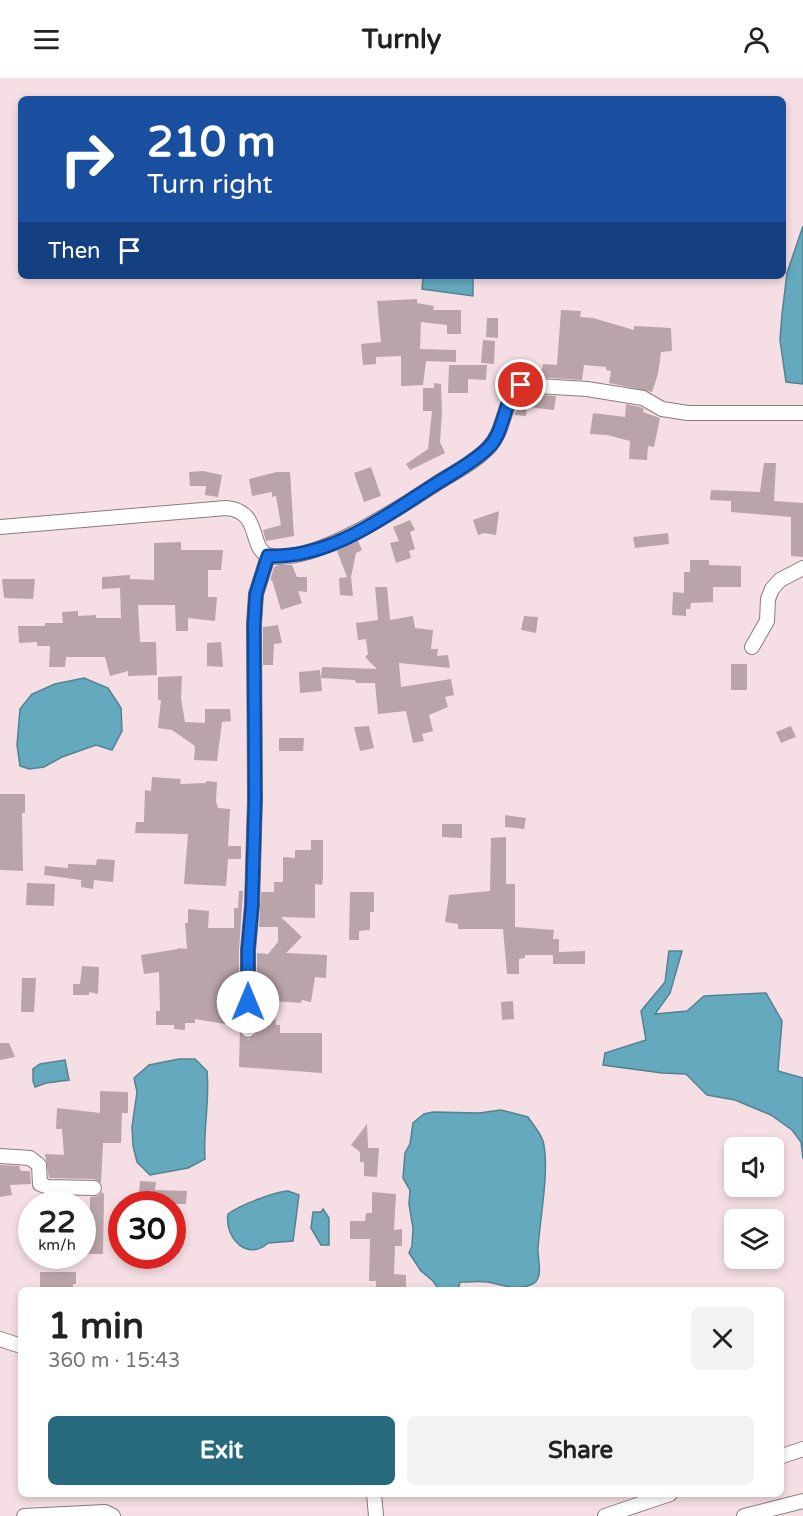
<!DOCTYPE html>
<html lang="en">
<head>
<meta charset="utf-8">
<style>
	:root { --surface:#fff; --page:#f2f2f2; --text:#222; --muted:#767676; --accent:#286a7d }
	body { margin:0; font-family:"Varela Round",sans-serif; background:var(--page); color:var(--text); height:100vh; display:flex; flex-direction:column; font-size:22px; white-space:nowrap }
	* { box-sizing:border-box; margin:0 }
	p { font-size:20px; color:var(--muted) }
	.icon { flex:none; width:33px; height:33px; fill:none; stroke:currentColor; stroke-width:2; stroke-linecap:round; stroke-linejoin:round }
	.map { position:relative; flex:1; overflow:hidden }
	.side { position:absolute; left:18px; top:1209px; width:766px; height:210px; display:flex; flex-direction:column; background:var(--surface); border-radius:9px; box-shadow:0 3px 9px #0003 }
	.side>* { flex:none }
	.banner { position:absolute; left:18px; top:18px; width:768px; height:183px; border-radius:9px; box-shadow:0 3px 9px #0003; background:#1a4fa0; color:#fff; overflow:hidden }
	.buttons { position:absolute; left:724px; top:1059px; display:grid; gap:12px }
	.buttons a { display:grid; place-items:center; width:60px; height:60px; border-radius:9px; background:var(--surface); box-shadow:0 3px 9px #0003; font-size:30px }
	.speed { position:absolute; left:18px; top:1113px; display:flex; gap:12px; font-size:30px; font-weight:700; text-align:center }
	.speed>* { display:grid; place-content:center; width:78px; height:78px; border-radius:50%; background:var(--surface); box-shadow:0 3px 9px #0003; line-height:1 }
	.speed small { font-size:15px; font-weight:400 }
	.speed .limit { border:9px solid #d22; background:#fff; color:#111 }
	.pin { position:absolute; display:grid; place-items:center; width:51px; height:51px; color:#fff; margin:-26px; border:3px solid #fff; border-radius:50%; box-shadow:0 2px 6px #0007 }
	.me { position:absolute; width:66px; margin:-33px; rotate:0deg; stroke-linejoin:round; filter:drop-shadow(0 0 4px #0008) }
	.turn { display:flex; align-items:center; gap:21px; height:126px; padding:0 30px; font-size:27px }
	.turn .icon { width:78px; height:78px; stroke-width:2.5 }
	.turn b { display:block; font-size:42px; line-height:51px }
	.then { display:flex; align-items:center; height:57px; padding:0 30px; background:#0003; gap:12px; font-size:22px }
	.round { display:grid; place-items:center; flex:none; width:63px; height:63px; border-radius:9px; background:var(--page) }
	.overview { display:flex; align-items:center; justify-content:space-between; height:102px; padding:0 30px }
	h1 { font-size:36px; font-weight:700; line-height:45px }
	.primary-button { display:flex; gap:12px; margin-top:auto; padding:12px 30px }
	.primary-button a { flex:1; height:69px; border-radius:9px; background:var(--accent); color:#fff; font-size:24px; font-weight:700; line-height:69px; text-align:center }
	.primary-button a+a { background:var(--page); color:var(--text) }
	header { display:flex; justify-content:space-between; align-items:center; height:78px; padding:0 30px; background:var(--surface); font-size:27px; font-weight:700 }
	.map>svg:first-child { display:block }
	.water { fill:#64a9be; stroke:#548291; stroke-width:1.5 }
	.building { fill:#b9a4a9 }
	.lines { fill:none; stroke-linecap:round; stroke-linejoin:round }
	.minor-casing { stroke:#8e7a7e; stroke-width:16 }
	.minor { stroke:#fff; stroke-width:14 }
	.route-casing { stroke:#114b97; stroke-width:15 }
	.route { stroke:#1a73e8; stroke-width:10 }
</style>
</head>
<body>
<header><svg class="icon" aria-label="menu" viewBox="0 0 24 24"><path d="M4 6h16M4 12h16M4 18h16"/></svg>Turnly<svg class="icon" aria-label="person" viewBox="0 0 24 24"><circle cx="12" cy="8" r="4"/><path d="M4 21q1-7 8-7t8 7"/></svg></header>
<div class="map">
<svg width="803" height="1438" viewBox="0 0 803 1438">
	<rect width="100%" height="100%" fill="#f5dfe4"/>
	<path class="water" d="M 803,148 L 803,306 L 786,304 L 780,262 L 782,236 L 787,195 Z
		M 423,198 L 473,198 L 473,218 L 422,211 Z
		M 84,600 L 108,610 L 121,630 L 122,653 L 112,672 L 96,667 L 62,679 L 44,689 L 29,691 L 20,688 L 17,667 L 20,631 L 32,616 L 55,606 Z
		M 669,873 L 682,873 L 670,915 L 655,936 L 687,933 L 704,918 L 766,915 L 782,943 L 778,993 L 803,1000 L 803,1081 L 801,1064 L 792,1052 L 771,1037 L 735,1022 L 707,1017 L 686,996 L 662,995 L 603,987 L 605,975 L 646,962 L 641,933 L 665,904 Z
		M 179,981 L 195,981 L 207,993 C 210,1023 203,1050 205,1081 L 188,1090 L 150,1097 L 137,1084 L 133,1068 L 132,1049 L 137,1014 L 134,1000 L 149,987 Z
		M 65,982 L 69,1002 L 46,1005 L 35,1009 L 33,1003 L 33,991 L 40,986 Z
		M 501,1032 L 528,1039 C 533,1047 540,1054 543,1063 C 550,1090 540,1140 538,1170 C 537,1179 544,1199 534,1205 C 519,1214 503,1207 488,1204 C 480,1203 470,1204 460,1204 L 458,1212 L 439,1212 L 433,1203 L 421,1193 L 409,1175 L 412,1168 L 413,1150 L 409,1126 L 410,1112 L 403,1100 L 405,1075 L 410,1066 L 413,1045 L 424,1036 L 433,1034 L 479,1035 Z
		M 288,1113 L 299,1117 L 293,1163 L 268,1165 C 248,1184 224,1160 228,1136 C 240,1127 274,1114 288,1113 Z
		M 323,1131 L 329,1140 L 329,1167 L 321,1167 L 311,1150 L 313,1134 L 321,1134 Z"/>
	<path class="building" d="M 417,221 L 417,225 L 434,228 L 433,232 L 461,232 L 461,256 L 447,256 L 447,247 L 421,244 L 420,271 L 456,272 L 456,284 L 426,283 L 423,307 L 401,308 L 401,278 L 376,279 L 376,286 L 363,287 L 361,266 L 381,264 L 377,223 Z
		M 561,232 L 581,233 L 580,239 L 593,240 L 634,252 L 634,248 L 671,250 L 672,273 L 661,274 L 658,296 L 652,314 L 609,305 L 611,293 L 606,292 L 606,289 L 584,287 L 582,302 L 520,298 L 520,292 L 542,291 L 543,286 L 557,287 Z
		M 487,240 L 498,240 L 498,260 L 486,259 Z
		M 483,262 L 495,263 L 494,286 L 481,285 Z
		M 449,287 L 487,287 L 486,302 L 468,301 L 468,315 L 448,315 Z
		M 434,305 L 441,306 L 442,334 L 440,364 L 445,375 L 410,392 L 406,386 L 428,371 L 432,333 L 423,333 L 423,310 L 434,310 Z
		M 525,316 L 556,318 L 554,332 L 527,329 L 526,338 L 514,337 Z
		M 626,326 L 640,329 L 644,331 L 643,334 L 660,340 L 654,369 L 648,368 L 647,382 L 629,381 L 630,363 L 607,357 L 590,356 L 593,335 L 625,339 Z
		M 764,385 L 776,385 L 774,423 L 803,425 L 803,479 L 791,478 L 791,439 L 731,434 L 731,423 L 710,422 L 711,412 L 760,414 Z
		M 371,389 L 381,418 L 364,424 L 354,395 Z
		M 203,393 L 222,397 L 218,419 L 205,417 L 206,408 L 190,408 L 189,394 Z
		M 277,394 L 290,394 L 294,458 L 266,463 L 263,452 L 281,447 L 276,418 L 272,419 L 272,414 L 252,418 L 249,401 Z
		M 499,433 L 496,457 L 484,455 L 478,457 L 473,442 Z
		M 410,442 L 415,452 L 410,454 L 415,471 L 409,473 L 411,480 L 396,485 L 390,465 L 399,463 L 393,449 Z
		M 668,455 L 669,466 L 635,470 L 633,459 Z
		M 358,463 L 362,472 L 356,475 L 351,499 L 353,518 L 340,517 L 339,500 L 347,499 L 337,473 Z
		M 181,464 L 181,472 L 223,472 L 221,492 L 208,492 L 208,519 L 217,519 L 215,543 L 188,540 L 188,553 L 176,553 L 175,527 L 138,527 L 140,564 L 156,564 L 157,597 L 128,598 L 128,593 L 110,598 L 105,579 L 66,579 L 65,589 L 49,589 L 50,568 L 37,568 L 37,564 L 19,565 L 18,548 L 45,548 L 45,545 L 63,545 L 62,534 L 78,533 L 78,538 L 96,537 L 96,540 L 121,540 L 120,510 L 102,511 L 102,499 L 130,497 L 130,501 L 154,502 L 154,465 Z
		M 690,482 L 709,482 L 709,487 L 741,488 L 741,509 L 713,509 L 713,524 L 691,525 L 690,531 L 686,531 L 686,538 L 672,537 L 673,514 L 684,515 L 684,494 L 690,494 Z
		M 279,487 L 292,487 L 297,499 L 307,499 L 307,514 L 298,513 L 302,525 L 281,532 L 272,502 L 270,503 L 274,489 Z
		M 2,501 L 35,501 L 33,521 L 4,520 Z
		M 375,509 L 387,509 L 390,542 L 413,538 L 415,550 L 433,552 L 431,571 L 438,571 L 437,578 L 448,577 L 450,590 L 399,585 L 401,609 L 451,601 L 454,617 L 445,619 L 448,629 L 429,637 L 433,653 L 422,656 L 424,663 L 413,665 L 406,633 L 378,636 L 375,605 L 356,605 L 355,602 L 321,600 L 322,589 L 377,591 L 365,579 L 368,576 L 366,561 L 358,562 L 356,545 L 378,542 Z
		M 524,538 L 538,539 L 536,555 L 521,552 Z
		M 278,547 L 282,565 L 274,566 L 273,587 L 263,587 L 263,549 Z
		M 221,564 L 223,589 L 207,588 L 207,565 Z
		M 731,586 L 747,586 L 747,612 L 731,612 Z
		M 320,592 L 322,613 L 300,615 L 299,594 Z
		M 182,598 L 181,620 L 185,644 L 205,645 L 205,631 L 230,631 L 231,643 L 222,644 L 217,683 L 194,682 L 195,668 L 172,652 L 158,650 L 161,622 L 158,622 L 158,599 Z
		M 369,648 L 374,670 L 360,673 L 354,649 Z
		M 791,648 L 796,659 L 781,665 L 776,654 Z
		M 279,660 L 304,660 L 303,673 L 279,673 Z
		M 152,699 L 181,701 L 180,706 L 206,705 L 206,703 L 217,704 L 216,723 L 218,730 L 230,731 L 228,768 L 241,768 L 241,781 L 228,781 L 226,808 L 184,806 L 188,756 L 135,755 L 136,744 L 144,744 L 145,712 L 151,713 Z
		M 0,716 L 25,716 L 25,735 L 22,735 L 23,793 L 0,792 Z
		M 505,737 L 526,740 L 524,751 L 505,749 Z
		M 442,746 L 462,746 L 462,760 L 442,759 Z
		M 506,759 L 506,806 L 515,806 L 515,849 L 554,852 L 553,861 L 559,861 L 559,874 L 585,873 L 585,886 L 553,886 L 553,877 L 525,877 L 525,880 L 519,881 L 519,896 L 507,896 L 503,851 L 458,851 L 458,846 L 445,844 L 449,817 L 490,813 L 491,760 Z
		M 311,762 L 323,762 L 323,800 L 322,807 L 315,806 L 315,840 L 281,839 L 302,859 L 286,875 L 327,877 L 326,900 L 315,899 L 311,924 L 302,922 L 301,925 L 274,923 L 276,947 L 280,947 L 280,955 L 322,955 L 322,995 L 239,989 L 240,954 L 243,959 L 249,961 L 255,957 L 257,953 L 257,875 L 268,876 L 278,864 L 278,849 L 259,849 L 261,814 L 274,814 L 274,804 L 283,804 L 283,779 L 295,780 L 295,772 L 311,772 Z
		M 97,781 L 115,782 L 113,804 L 94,802 L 93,811 L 81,809 L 81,802 L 44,797 L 45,788 L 68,790 L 68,786 L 96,787 Z
		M 27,805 L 55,806 L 54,828 L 26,827 Z
		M 239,813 L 243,813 L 239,872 L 239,952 L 231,951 L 231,947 L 195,941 L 195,945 L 185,945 L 185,952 L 174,951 L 174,947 L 156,947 L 156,933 L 160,933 L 159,894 L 144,896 L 141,877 L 178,871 L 178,870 L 187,871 L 185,845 L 188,845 L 188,831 L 209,833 L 208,850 L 234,850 L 234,830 L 238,830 Z
		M 350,814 L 374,814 L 374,834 L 370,834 L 370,852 L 359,853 L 359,862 L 349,862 Z
		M 82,888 L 99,889 L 98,916 L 89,914 L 89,917 L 73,917 L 73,906 L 80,906 Z
		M 22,900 L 36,900 L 34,934 L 21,934 Z
		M 513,923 L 514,941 L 502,942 L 501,924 Z
		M 0,965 L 9,965 L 15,979 L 0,982 Z
		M 100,1013 L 128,1014 L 128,1035 L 122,1035 L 121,1065 L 103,1065 L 101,1105 L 94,1101 L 49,1100 L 45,1076 L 64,1077 L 62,1051 L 56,1051 L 57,1030 L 100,1035 Z
		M 367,1046 L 368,1070 L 379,1070 L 377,1099 L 364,1098 L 364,1084 L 360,1084 L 360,1074 L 351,1067 Z
		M 0,1087 L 19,1088 L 21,1093 L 30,1093 L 31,1106 L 10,1107 L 12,1117 L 0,1119 Z
		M 140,1103 L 156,1104 L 155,1112 L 187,1113 L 186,1126 L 138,1126 Z
		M 102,1114 L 104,1116 L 103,1176 L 85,1176 L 86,1132 L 90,1132 L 90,1119 L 98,1118 Z
		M 372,1114 L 396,1116 L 394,1152 L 402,1151 L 402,1168 L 395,1168 L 394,1196 L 406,1197 L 406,1212 L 376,1212 L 376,1203 L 369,1203 L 370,1161 L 350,1161 L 350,1143 L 365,1143 L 366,1135 L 372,1135 Z
		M 40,1194 L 76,1194 L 76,1206 L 73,1206 L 73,1212 L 40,1210 Z"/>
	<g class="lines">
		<g class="minor-casing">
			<path id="minor" d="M 0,449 L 226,430 C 264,433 247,474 271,478 C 316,486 402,428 439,404 C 455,394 475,384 488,370 C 506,352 503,321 521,307 L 587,311 L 643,320 L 662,331 L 688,335 L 803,335
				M 752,569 L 767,543 L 768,521 L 772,511 L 780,502 L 803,490
				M 248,952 L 248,872 L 252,827 L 255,721 L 254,546 L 256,516 L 268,478
				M 0,1078 L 30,1080 L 39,1087 L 40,1106 L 48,1109 L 94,1110
				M 0,1261 L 21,1268
				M 782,1378 L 803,1371
				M 374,1416 L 376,1438
				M 24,1438 L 105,1434 L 113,1438
				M 605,1438 L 670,1416
				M 744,1438 L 803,1423"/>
		</g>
		<use href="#minor" class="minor"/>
	</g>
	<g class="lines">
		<g class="route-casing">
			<path id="route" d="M 248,924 L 248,872 L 252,827 L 255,721 L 254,546 L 256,516 L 268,478 C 328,481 383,440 431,409 C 449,397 472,386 488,370 C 506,353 502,322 521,307"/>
		</g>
		<use href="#route" class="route"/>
	</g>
</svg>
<div class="buttons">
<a><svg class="icon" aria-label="sound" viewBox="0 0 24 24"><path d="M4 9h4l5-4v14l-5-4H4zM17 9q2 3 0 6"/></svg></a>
<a><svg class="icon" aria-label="layers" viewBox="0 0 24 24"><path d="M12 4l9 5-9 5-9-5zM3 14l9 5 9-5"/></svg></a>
</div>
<div class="speed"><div>22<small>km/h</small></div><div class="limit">30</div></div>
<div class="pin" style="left:521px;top:307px;background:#d93025"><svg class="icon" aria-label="arrive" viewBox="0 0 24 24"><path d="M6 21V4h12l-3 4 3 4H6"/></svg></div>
<svg class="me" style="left:248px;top:924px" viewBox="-20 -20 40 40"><circle r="19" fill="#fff"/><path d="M0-13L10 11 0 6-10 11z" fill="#1a73e8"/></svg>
<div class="banner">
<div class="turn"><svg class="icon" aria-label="right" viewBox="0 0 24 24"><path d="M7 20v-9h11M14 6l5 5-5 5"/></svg><div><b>210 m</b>Turn right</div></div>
<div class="then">Then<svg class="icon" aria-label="arrive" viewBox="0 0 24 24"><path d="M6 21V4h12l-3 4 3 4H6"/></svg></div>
</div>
<section class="side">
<div class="overview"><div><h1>1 min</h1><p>360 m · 15:43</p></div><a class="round"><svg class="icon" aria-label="close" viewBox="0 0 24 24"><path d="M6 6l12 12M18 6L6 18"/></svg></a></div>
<div class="primary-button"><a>Exit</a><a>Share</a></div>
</section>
</div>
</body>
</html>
